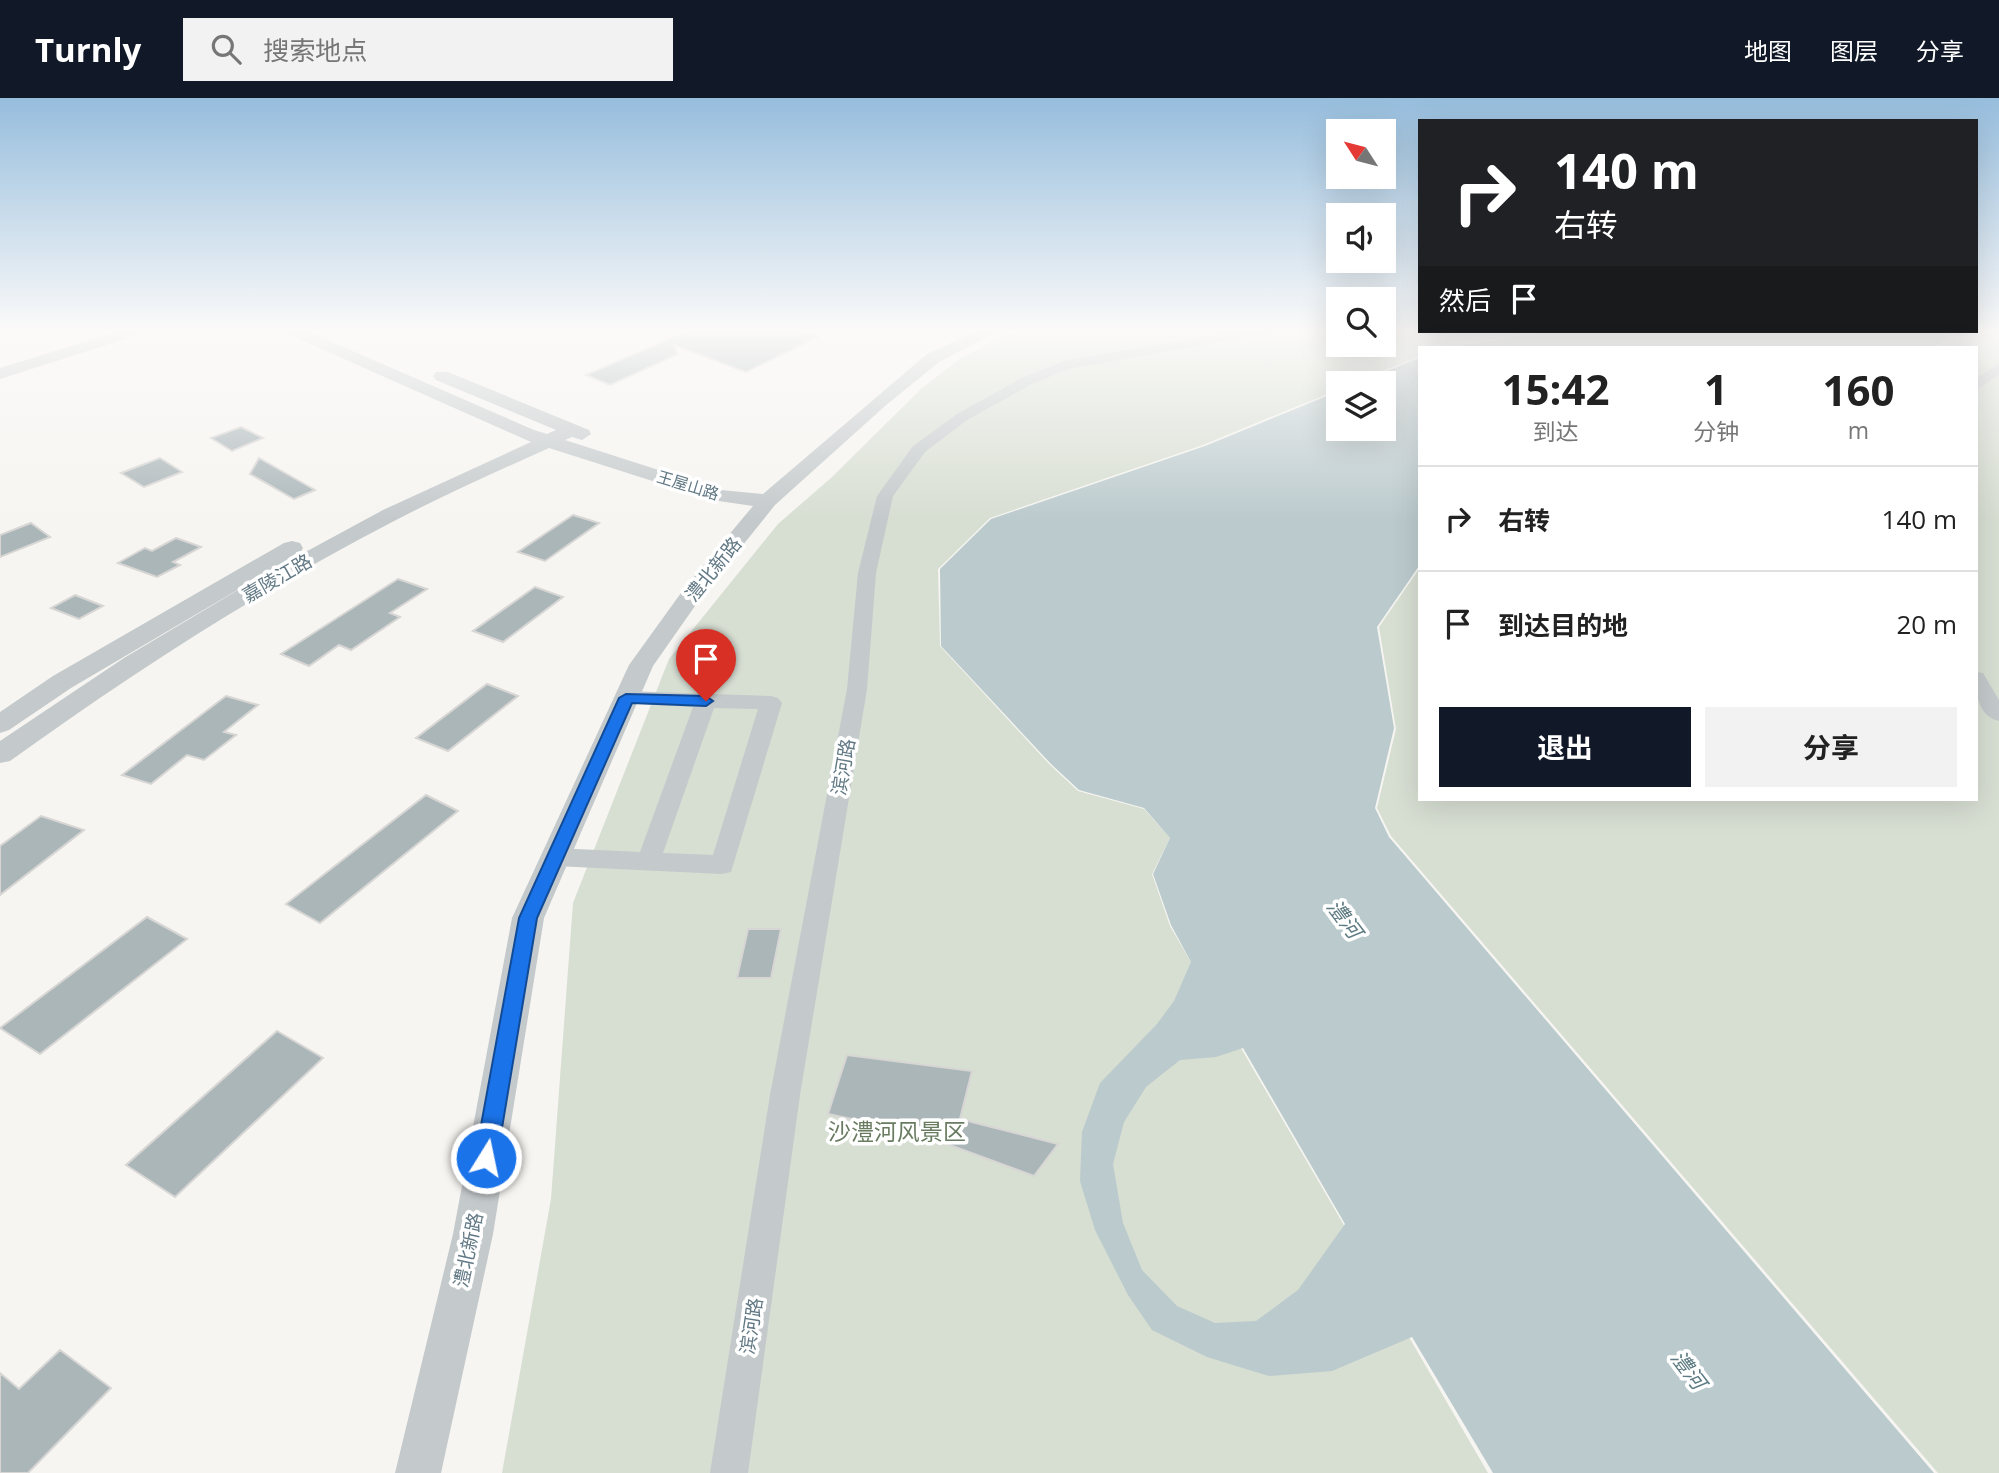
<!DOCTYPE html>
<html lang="zh">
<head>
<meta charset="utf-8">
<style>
	:root { --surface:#fff; --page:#f2f2f2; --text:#222; --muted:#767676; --line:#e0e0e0; --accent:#111827 }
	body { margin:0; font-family:"Open Sans","Noto Sans SC",sans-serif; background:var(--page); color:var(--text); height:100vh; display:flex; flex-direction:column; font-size:26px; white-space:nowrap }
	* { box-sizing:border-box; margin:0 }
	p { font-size:23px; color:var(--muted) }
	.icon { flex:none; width:38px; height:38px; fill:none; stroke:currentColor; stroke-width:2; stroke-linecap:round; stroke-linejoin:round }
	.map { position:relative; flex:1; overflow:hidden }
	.panel { position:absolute; left:1418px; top:248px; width:560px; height:455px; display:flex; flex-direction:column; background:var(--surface); border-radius:0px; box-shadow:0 7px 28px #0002 }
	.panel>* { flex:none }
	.guide { position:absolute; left:1418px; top:21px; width:560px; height:214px; border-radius:0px; box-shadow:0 7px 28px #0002; background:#202124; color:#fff; overflow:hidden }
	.needle { width:46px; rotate:306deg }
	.tools { position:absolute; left:1326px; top:21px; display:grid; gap:14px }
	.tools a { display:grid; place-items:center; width:70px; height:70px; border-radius:0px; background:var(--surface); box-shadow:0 7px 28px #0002; font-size:35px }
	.pin { position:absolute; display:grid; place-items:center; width:60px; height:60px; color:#fff; margin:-72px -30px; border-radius:50% 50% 50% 0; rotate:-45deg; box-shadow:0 0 7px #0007 }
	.pin .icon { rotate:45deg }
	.me { position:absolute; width:77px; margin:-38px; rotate:10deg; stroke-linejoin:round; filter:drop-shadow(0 0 5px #0008) }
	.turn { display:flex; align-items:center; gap:24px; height:147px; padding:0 21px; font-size:32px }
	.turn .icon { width:91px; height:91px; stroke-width:2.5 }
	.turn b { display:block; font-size:49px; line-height:60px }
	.then { display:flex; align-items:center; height:66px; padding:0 21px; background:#0003; gap:14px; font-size:26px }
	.eta { display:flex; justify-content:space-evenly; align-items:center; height:119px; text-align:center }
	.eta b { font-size:42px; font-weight:700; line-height:49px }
	.primary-button { display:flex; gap:14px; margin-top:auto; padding:14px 21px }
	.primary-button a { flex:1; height:80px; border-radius:0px; background:var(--accent); color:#fff; font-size:28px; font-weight:700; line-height:80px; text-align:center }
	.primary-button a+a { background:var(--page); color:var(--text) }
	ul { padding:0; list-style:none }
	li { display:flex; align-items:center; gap:21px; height:105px; padding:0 21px; border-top:2px solid var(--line) }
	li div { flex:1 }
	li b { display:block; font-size:26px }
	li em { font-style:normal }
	header { display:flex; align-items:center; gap:42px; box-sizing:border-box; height:98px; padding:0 35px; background:var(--accent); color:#fff }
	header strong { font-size:33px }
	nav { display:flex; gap:38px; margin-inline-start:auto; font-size:24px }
	.search { width:490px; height:63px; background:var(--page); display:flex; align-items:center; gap:18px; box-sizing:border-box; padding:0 24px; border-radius:0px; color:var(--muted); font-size:26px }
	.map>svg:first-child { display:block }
	.green { fill:#d7ded2 }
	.water { fill:#bbcacd; fill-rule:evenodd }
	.building { fill:#abb6b9; stroke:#d7d6d4; stroke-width:2 }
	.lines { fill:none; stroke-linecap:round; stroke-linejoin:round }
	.minor { fill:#c4c9cb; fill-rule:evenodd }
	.tertiary { fill:#c4c9cb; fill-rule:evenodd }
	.route { fill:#1a73e8; stroke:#114b97; stroke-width:2 }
	.labels { text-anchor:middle; stroke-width:7; stroke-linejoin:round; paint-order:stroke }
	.far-street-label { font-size:16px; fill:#627985; stroke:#fff }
	.street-label { font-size:19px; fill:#627985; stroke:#fff }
	.water-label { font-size:21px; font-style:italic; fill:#5d7b82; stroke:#fff }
	.near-park-label { font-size:23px; fill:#697c61; stroke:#fff }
</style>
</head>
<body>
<header>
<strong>Turnly</strong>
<div class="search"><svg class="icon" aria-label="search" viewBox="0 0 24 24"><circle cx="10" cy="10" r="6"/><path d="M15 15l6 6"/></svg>搜索地点</div>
<nav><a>地图</a><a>图层</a><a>分享</a></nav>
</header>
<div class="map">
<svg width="1999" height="1375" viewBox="0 0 1999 1375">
	<rect width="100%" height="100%" fill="#f6f5f1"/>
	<path class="green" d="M 1035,230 L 1339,230 L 1339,247 L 1384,247 L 1384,230 L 1419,230 L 1419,233 L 1545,233 L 1438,250 L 1419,250 L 1419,258 L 1353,285 L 1339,285 L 1339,291 L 1203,347 L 990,420 L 938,471 L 940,548 L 1049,666 L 1078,693 L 1144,711 L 1170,740 L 1152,776 L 1170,828 L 1488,1375 L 502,1375 L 551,1101 L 573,805 L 669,561 L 778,426 L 832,379 L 922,290 L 961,260 L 1008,237 Z
		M 1976,230 L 1999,230 L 1999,1375 L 1938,1375 L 1391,738 L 1377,710 L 1396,631 L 1379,529 L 1419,471 L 1419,702 L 1976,702 L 1976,250 L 1935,250 L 1962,233 L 1976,233 Z"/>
	<path class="water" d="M 1552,233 L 1959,233 L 1933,250 L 1443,250 Z
		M 1419,260 L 1419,468 L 1377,529 L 1394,630 L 1375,710 L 1389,739 L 1934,1375 L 1493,1375 L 1412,1239 L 1332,1273 L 1269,1278 L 1207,1259 L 1152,1232 L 1128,1197 L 1095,1132 L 1080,1083 L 1082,1034 L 1100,985 L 1157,926 L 1174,903 L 1191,864 L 1171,827 L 1153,776 L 1170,740 L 1144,710 L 1079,692 L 1051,666 L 941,548 L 940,471 L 991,421 L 1205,348 L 1339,293 L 1339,331 L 1384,331 L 1384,285 L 1358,285 ZM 1243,950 L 1345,1126 L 1298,1192 L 1256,1223 L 1215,1225 L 1177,1208 L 1142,1172 L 1123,1125 L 1113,1066 L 1124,1024 L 1146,989 L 1180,962 L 1216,959 Z"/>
	<path class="building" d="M 695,230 L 796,230 L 820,238 L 746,274 L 674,247 L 678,256 L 610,287 L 586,277 Z
		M 241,329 L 263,340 L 232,353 L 211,340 Z
		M 160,360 L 182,374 L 144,389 L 121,375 Z
		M 259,360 L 315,392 L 294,401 L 250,376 Z
		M 573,417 L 599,425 L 545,463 L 518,454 Z
		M 31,425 L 50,439 L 0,459 L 0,437 Z
		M 176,440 L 201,449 L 173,464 L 180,467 L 157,479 L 118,465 L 145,450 L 152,453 Z
		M 398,481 L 427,491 L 390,515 L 400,519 L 351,552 L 339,547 L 309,568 L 281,556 Z
		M 535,489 L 563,499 L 503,544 L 473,533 Z
		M 75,497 L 103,508 L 79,521 L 51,510 Z
		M 487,586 L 518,598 L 448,653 L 416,640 Z
		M 226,598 L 258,607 L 224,634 L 236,637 L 204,662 L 187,657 L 151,686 L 122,677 Z
		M 426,697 L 458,713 L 320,825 L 286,806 Z
		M 41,718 L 84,732 L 0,797 L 0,748 Z
		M 147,819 L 187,841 L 40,956 L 0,930 Z
		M 748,831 L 781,831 L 771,880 L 737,880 Z
		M 277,933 L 323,960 L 175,1099 L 126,1067 Z
		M 847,957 L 972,973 L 960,1021 L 1058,1046 L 1034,1078 L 917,1035 L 828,1016 Z
		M 60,1252 L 111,1290 L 28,1375 L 0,1375 L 0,1275 L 19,1291 Z"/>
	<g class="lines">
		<path class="minor" d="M 1255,230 L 1283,230 L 1276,234 L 1068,271 L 1032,286 L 967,322 L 925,354 L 893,398 L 876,475 L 867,591 L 800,997 L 748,1375 L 710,1375 L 770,997 L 847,591 L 858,475 L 877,398 L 913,348 L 957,316 L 1022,280 L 1064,263 Z
			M 1999,266 L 1999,277 L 1976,292 L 1976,281 Z
			M 1976,574 L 1983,575 L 1999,602 L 1999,623 C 1976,617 1976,593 1976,574 Z
			M 626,593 L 771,598 L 778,600 L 782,605 L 731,774 L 722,776 L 555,768 L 546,765 L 543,759 L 546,753 L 555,750 L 640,754 L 693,609 L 619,605 L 616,600 L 619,595 ZM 714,610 L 758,611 L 713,757 L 663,755 Z"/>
		<path class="tertiary" d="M 129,230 L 152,230 L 150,233 L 0,281 L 0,270 Z
			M 279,230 L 300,230 L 534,332 L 547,336 L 556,332 L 436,282 L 433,278 L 436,274 L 448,274 L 589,332 L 591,336 L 582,342 L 572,339 L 565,342 L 721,392 L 763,396 L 927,256 L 984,230 L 1004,230 L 939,264 L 885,308 L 775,407 L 702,498 L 653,568 L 544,820 L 493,1136 L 441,1375 L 395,1375 L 453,1136 L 512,820 L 629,567 L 686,488 L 753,408 L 712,402 L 549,350 C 498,373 446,396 396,422 C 261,492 133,574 10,663 L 0,665 L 0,643 L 124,560 L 263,477 L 383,412 L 531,344 L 281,233 Z
			M 292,443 L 300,445 L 303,450 L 300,455 L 71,590 L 9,632 L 0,635 L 0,614 L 53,578 L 284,445 Z"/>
	</g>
	<linearGradient id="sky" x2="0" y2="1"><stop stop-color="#96bddd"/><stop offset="0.55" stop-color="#fbfaf9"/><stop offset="1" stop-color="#fbfaf9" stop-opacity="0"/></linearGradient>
	<rect width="1999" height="422" fill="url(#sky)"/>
	<path class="route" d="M 626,596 L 706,598 L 713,603 L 706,608 L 632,605 L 537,820 L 497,1060 L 494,1067 L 486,1070 L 479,1067 L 475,1060 L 519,820 L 619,600 Z"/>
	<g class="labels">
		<g class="far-street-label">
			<text transform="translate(688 387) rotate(17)" y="6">王屋山路</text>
		</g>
		<g class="street-label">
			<text transform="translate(713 471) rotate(-51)" y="7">澧北新路</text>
			<text transform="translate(277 480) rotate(-30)" y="7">嘉陵江路</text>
			<text transform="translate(843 669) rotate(-80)" y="7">滨河路</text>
			<text transform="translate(468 1152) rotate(-78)" y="7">澧北新路</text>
			<text transform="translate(751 1228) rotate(-81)" y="7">滨河路</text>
		</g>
		<g class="water-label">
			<text transform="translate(1344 821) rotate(53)" y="7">澧河</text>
			<text transform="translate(1688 1272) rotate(53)" y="7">澧河</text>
		</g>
		<g class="near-park-label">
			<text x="897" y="1042">沙澧河风景区</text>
		</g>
	</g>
</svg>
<div class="tools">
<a><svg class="needle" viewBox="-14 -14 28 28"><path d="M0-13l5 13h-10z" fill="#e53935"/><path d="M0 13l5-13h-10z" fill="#767676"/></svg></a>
<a><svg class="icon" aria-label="sound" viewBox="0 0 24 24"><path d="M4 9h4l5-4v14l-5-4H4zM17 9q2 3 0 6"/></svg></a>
<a><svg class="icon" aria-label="search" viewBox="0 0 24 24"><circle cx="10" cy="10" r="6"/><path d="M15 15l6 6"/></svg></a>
<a><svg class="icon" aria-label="layers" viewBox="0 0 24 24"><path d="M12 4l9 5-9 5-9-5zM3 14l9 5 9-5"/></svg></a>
</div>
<div class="pin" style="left:706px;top:603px;background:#d93025"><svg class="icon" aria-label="arrive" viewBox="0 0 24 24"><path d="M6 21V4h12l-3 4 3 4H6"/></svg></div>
<svg class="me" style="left:486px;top:1060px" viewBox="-20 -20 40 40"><circle r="17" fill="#1a73e8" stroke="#fff" stroke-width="3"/><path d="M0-11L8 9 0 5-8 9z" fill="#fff"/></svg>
<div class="guide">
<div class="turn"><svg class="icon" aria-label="right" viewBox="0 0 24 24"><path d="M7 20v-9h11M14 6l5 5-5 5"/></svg><div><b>140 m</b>右转</div></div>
<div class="then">然后<svg class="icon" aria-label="arrive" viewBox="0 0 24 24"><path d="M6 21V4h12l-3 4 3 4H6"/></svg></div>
</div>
<section class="panel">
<div class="eta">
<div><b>15:42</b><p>到达</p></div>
<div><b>1</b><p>分钟</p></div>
<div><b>160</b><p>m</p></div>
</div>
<ul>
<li><svg class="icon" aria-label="right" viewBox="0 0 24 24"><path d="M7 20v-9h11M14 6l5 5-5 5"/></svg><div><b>右转</b></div><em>140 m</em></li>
<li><svg class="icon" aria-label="arrive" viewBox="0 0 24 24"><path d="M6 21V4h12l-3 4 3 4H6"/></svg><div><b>到达目的地</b></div><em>20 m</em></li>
</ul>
<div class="primary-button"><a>退出</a><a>分享</a></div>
</section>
</div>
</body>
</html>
